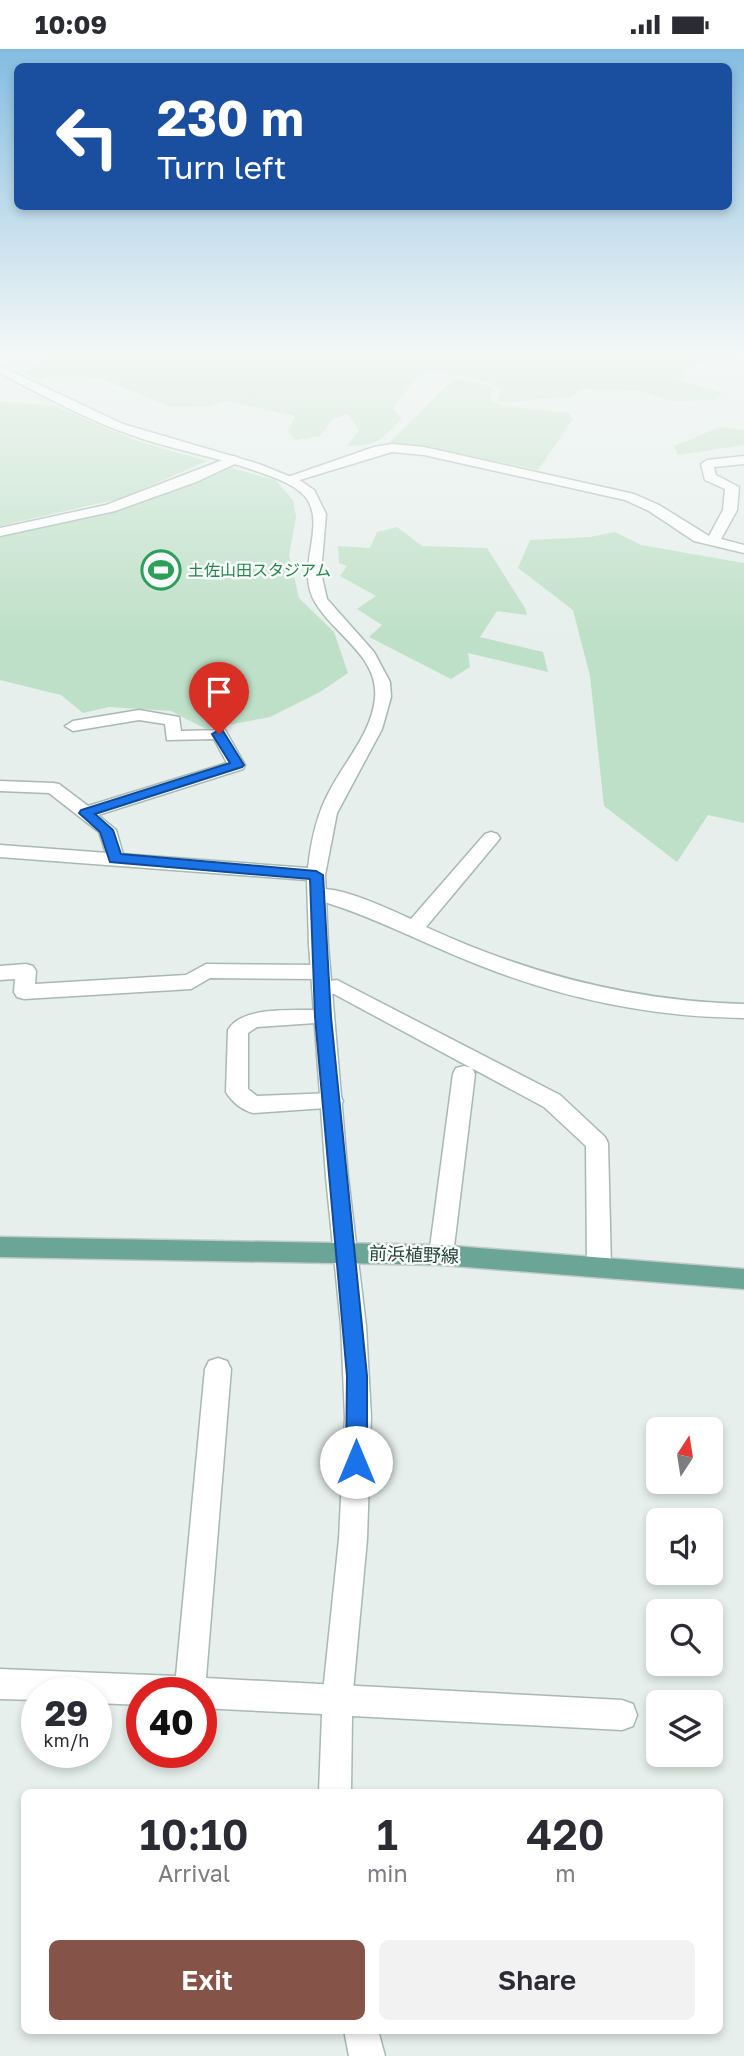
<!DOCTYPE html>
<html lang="en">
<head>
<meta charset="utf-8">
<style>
	:root { --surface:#fff; --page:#f2f2f3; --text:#2b2b33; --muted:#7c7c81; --accent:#855347 }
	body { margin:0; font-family:"Golos Text","Noto Sans JP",sans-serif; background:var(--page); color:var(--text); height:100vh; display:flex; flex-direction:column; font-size:26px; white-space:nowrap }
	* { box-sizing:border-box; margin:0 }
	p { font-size:23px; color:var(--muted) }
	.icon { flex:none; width:38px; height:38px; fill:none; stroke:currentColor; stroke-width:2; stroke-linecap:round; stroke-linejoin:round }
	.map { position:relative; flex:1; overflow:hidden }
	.panel { position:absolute; left:21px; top:1740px; width:702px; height:245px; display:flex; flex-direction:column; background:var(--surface); border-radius:10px; box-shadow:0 4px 10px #0003 }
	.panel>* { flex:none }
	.guide { position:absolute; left:14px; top:14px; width:718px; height:147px; border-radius:10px; box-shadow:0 4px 10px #0003; background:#1a4fa0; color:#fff; overflow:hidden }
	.needle { width:46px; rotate:12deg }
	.fabs { position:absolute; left:646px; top:1368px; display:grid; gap:14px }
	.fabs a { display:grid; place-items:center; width:77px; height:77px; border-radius:10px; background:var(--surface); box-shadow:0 4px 10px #0003; font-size:35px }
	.speed { position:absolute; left:21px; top:1628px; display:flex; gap:14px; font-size:35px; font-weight:700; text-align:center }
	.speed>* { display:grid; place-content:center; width:91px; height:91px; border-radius:50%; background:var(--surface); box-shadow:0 4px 10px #0003; line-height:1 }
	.speed small { font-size:18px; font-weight:400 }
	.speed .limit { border:10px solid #d22; background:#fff; color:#111 }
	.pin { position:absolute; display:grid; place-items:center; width:60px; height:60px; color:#fff; margin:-72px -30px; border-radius:50% 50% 50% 0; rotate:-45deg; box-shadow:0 0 7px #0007 }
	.pin .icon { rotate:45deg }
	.me { position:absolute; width:77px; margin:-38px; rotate:0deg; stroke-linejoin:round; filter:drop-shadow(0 0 5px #0008) }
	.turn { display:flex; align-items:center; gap:24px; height:147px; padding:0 28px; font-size:32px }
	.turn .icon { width:91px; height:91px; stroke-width:2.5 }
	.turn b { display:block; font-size:49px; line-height:60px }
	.eta { display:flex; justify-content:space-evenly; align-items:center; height:119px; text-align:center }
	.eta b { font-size:42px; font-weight:600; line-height:49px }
	.button { display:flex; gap:14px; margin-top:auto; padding:14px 28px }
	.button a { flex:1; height:80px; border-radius:10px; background:var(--accent); color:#fff; font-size:28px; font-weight:600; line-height:80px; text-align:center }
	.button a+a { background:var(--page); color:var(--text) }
	.status { display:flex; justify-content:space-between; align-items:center; height:49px; padding:0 35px; background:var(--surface); direction:ltr }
	.status svg { height:19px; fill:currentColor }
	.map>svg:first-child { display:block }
	.green { fill:#bfe0c8 }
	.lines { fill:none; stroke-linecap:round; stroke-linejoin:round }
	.minor-casing { stroke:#a8b8b2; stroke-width:3 }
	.tertiary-casing { stroke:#a8b8b2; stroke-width:3 }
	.primary-casing { stroke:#c2cac8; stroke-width:3 }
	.minor { fill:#fff; fill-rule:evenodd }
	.tertiary { fill:#fff; fill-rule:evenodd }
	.primary { fill:#6aa596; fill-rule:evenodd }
	.route { fill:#1a73e8; stroke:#114b97; stroke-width:2 }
	.labels { text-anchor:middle; stroke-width:5; stroke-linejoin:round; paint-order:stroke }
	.far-leisure-label { font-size:16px; fill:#27864d; stroke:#f7fbf9; text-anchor:start }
	.street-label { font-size:18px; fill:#24423a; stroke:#f7fbf9 }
</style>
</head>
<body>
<div class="status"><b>10:09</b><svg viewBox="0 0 49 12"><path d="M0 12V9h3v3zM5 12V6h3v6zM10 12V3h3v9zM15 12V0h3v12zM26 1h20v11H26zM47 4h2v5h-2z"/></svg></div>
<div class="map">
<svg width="744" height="2007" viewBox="0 0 744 2007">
	<rect width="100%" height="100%" fill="#e6efeb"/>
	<path class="green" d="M 46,305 L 744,305 L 744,309 L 686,317 L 679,331 L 722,344 L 715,351 L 673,352 L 641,342 L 579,340 L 573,348 C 547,348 523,354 497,353 L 502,339 L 479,331 L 431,322 L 415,330 L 393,359 L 402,370 C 380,391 379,396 347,397 L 359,381 L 348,365 L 333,370 L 320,387 L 296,391 L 288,382 L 295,367 L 226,352 L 210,357 L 172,358 L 99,329 L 51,326 L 38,331 L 22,324 L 40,316 Z
		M 455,329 L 494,338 L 489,351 L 503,357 L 569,364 L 573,370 L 538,421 L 436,400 L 388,395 Z
		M 0,352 L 55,357 L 137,392 L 207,412 L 122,449 L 0,477 Z
		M 720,378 L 744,381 L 744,396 L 678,406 L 674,397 Z
		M 220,416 L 275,431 L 293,451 L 296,468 L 289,506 L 299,549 L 334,583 L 348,624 L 320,643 L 270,668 L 206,680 L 171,662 L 109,658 L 83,664 L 61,646 L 0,631 L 0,485 L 96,467 L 188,437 Z
		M 397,478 L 422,497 L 487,499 L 525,559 L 527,566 L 497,562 L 480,588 L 543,603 L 548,623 L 468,604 L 470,618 L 451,630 L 369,588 L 382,576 L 357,560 L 376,547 L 340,527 L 347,517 L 339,514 L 338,497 L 370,499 L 377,483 Z
		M 615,483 L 641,496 L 744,514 L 744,774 L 708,766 L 677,813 L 604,757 L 590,627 L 573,561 L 518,519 L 530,491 L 590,488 Z"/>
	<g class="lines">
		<g class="minor-casing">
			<path id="minor" d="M 392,395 L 424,398 L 634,445 L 659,456 L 709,487 L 723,461 L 725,440 L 705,431 L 701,415 L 707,411 L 744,407 L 744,415 L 714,418 L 716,426 L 739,438 L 737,461 L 721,490 L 744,496 L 744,504 L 694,492 L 649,462 L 625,451 L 424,406 L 392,403 L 293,433 L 288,434 L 282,430 L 374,398 Z
				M 233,407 L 237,408 L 237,414 L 196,433 L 115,462 L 0,487 L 0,479 L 106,456 Z
				M 139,661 L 179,668 L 181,682 L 225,681 L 245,716 L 243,720 L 98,766 L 116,781 L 124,809 L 121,813 L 109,813 L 99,783 L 49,744 L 0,742 L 0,732 L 53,734 L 59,735 L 88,757 L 227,714 L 214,690 L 167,691 L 165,675 L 139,671 L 73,682 L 65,677 L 73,672 Z
				M 491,783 L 497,785 L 500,789 L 497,793 L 426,878 C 528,925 631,952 744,955 L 744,969 C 654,968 568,951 484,918 C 426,896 372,866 311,849 L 309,845 L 311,841 C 336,834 388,860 411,870 L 485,785 Z
				M 26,915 L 33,917 L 36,922 L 35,935 L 186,926 L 206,915 L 320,916 L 327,918 L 330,923 L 327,928 L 320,930 L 210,929 L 191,940 L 24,950 L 17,948 L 14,943 L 15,930 L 0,931 L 0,917 Z
				M 337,931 L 560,1046 L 605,1088 L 608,1094 L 611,1218 L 607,1225 L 599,1228 L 591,1225 L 587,1218 L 586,1097 L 544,1058 L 334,945 L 315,944 L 312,939 L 315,934 Z
				M 323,961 L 330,963 L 333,968 L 330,973 L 257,978 L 248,984 L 248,1040 L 257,1047 L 332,1044 L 340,1046 L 343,1052 L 340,1058 L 253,1064 C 242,1061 232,1053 226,1043 L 228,981 C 242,956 297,962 323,961 Z
				M 464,1017 L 472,1019 L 475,1025 L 453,1206 L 449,1213 L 441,1216 L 433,1213 L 429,1206 L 453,1025 L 456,1019 Z
				M 218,1309 L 227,1312 L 231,1320 L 206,1629 L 622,1651 L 633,1655 L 637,1666 L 633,1677 L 622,1681 L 352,1667 L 351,1743 L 319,1743 L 322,1665 L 201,1659 L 201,1643 L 142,1643 L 142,1656 L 96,1654 L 96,1643 L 37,1643 L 37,1651 L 0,1650 L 0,1620 L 176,1627 L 205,1320 L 209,1312 Z
				M 344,1981 L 378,1981 L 385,2007 L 349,2007 Z"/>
		</g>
		<g class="tertiary-casing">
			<path id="tertiary" d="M 0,317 L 123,375 L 259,415 L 301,432 L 314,441 L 326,465 L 321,524 L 327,550 L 374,603 L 390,633 L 391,648 L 382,680 L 337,764 L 325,826 L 328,896 L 348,1128 L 366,1277 L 371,1368 L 367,1490 L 352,1653 L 348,1664 L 337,1668 L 326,1664 L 322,1653 L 339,1490 L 345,1368 L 341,1277 L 326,1128 L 309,896 L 307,831 L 0,808 L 0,796 L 308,819 C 311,793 316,767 329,743 C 344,713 372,684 375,649 C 379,607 333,585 315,553 C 295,519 326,479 307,450 C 296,435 273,428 256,422 C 217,408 174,401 134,387 C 87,371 44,347 0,324 Z"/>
		</g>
		<g class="primary-casing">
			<path id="primary" d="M 0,1188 L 441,1196 L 744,1220 L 744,1240 L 441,1216 L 0,1208 Z"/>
		</g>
		<use href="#minor" class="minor"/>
		<use href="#tertiary" class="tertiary"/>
		<use href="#primary" class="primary"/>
	</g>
	<linearGradient id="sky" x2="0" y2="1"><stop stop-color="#84bce0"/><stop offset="0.52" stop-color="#f4f8f6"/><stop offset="1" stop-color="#f4f8f6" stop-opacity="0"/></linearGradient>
	<rect width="744" height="586" fill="url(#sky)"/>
	<path class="route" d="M 219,681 L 223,682 L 244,716 L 242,718 L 95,765 L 113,781 L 121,805 L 316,822 L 323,826 L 331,968 L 367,1327 L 367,1413 L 364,1420 L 356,1422 L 349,1420 L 346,1413 L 347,1327 L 315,968 L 310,830 L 110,813 L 100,783 L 79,764 L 81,761 L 230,714 L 212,685 Z"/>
	<defs>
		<g id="stadium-ring" transform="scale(2.0125)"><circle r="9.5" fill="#f7fbf9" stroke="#2e9e5b" stroke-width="1.5"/><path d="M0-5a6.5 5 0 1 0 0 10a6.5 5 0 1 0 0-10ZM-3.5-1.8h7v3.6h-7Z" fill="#2e9e5b"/></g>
	</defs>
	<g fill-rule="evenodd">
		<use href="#stadium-ring" x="161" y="521"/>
	</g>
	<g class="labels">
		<g class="far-leisure-label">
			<text x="188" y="527">土佐山田スタジアム</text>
		</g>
		<g class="street-label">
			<text transform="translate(414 1206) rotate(2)" y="6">前浜植野線</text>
		</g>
	</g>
</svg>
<div class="fabs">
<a><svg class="needle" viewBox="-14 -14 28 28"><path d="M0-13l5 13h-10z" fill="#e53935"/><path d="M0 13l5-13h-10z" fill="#7c7c81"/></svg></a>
<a><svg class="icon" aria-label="sound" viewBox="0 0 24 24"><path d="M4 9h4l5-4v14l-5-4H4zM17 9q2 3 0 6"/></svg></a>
<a><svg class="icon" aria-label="search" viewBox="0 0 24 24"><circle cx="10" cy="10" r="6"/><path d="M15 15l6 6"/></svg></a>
<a><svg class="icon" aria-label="layers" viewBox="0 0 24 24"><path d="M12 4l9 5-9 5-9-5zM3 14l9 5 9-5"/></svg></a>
</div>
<div class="speed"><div>29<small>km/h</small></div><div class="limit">40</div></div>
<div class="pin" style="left:219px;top:685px;background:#d93025"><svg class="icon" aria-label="arrive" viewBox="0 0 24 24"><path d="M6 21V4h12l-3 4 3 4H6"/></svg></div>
<svg class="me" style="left:356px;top:1413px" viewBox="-20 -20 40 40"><circle r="19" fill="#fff"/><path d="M0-13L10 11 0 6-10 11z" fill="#1a73e8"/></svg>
<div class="guide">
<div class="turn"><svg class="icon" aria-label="left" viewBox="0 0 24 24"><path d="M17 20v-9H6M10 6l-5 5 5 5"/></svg><div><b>230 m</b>Turn left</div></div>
</div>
<section class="panel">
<div class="eta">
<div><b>10:10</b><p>Arrival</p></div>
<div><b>1</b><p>min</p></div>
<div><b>420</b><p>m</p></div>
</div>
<div class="button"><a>Exit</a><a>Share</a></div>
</section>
</div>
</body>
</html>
